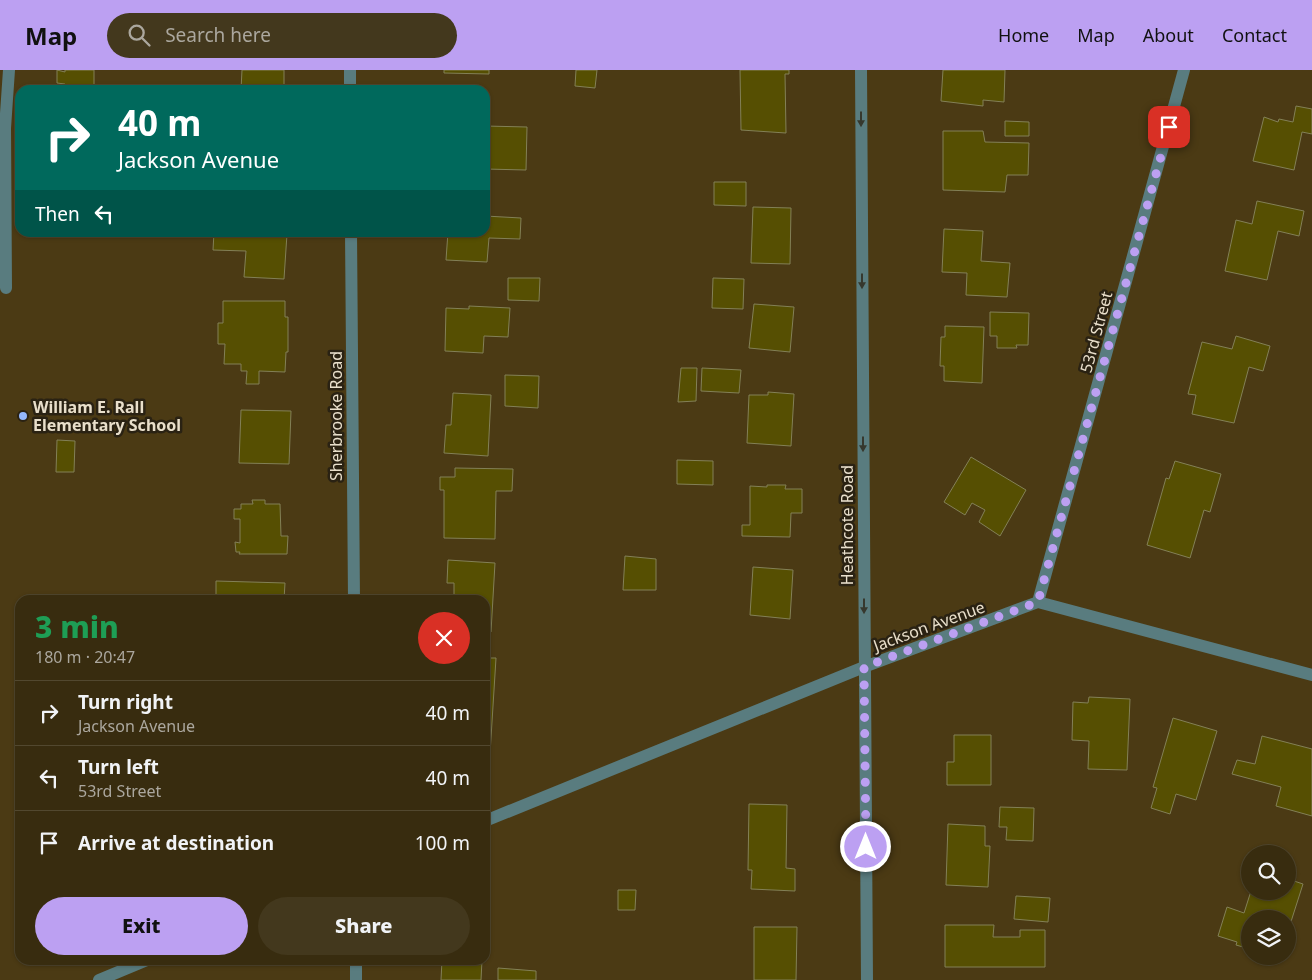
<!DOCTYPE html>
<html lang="en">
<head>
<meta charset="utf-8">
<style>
	:root { --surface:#382c0f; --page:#43381d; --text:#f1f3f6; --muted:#aba79e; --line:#52482f; --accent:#bca0f2 }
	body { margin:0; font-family:"Noto Sans",sans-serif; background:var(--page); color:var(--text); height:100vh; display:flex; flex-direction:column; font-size:19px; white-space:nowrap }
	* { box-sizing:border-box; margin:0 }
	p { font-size:16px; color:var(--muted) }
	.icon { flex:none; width:28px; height:28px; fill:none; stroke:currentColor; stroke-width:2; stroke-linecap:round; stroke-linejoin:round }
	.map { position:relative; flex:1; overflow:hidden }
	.details { position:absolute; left:15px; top:525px; width:475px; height:370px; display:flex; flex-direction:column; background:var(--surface); border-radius:15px; box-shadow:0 1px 4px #0004,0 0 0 1px var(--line) }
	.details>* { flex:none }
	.hud { position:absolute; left:15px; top:15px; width:475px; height:152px; border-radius:15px; box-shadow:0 1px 4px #0004,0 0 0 1px var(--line); background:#00695c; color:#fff; overflow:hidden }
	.controls { position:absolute; left:1241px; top:775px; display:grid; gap:10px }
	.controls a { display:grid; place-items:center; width:55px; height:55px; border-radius:50%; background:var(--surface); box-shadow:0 1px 4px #0004,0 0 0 1px var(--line); font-size:25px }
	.pin { position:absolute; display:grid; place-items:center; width:42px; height:42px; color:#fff; margin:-21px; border-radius:10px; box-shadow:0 2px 8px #0006 }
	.me { position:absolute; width:55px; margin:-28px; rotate:0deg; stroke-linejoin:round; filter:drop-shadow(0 0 4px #0008) }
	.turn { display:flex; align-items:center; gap:18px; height:105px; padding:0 20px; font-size:22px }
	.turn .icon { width:65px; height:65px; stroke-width:2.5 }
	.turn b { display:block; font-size:35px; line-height:42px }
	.then { display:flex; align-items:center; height:48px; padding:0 20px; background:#0003; gap:10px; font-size:19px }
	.round { display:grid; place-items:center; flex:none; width:52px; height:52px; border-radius:26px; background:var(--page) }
	.summary { display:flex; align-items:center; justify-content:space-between; height:85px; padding:0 20px }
	h1 { font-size:30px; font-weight:800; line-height:38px; color:#1e9e55 }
	.action { display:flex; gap:10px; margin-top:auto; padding:10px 20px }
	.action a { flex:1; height:58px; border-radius:30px; background:var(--accent); color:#111; font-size:20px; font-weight:800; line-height:58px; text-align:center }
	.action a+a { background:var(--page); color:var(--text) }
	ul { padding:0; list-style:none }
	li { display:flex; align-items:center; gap:15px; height:65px; padding:0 20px; border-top:1px solid var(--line) }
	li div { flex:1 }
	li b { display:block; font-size:19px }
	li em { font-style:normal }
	header { display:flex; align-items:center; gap:30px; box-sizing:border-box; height:70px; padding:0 25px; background:var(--accent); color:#111 }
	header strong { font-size:24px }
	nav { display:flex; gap:28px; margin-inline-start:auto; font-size:18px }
	.search { width:350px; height:45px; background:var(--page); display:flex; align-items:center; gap:12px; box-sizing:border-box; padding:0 18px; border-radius:28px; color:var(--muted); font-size:19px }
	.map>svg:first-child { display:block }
	.building { fill:#564f02; stroke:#838057 }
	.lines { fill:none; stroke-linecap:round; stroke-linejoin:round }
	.minor { stroke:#597c7f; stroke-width:12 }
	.oneway { fill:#36382e }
	.route { stroke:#bca0f2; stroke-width:9; stroke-dasharray:0 16.2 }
	.poi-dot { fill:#94b7fd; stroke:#2a2213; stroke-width:2 }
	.labels { text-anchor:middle; stroke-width:5; stroke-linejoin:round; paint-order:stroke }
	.street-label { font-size:16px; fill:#e9dfcb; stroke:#2a2213 }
	.poi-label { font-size:16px; font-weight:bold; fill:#e9dfcb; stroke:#2a2213; text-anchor:start }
</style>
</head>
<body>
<header>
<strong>Map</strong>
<div class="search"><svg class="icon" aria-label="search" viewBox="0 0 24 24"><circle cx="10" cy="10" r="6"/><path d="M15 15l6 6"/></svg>Search here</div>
<nav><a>Home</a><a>Map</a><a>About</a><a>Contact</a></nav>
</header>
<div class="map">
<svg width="1312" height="910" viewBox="0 0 1312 910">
	<rect width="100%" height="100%" fill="#4b3a14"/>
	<path class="building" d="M 57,0 L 65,2 L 65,0 L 94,0 L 94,20 L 65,20 L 65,14 L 57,13 Z
		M 242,0 L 284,0 L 284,20 L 241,20 Z
		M 444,0 L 489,0 L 489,4 L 444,3 Z
		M 576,0 L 597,0 L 595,18 L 575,16 Z
		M 740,0 L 789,0 L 789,4 L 785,4 L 786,63 L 741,60 Z
		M 943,0 L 1005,0 L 1004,32 L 983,30 L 983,36 L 941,31 Z
		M 1296,36 L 1312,39 L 1312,64 L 1302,62 L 1294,100 L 1253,91 L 1264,47 L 1278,52 L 1279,49 L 1293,52 Z
		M 1005,51 L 1029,52 L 1029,66 L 1005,66 Z
		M 485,56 L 527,57 L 526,100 L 485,99 Z
		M 943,61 L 983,61 L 985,72 L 1029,73 L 1028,105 L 1007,105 L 1005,122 L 943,120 Z
		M 714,112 L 746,112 L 746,136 L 714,135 Z
		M 1257,131 L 1304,141 L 1299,166 L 1278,161 L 1267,210 L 1225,201 L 1236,150 L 1252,154 Z
		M 753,137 L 791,138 L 790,194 L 751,193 Z
		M 485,146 L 521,148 L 520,169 L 489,168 L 487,192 L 446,190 L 448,162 L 485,162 Z
		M 944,159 L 983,161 L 981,191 L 1010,193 L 1007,227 L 966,225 L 967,203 L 942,202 Z
		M 214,162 L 287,164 L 284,209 L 244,207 L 246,181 L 213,180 Z
		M 508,208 L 540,208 L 539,231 L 508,230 Z
		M 713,208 L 744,209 L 743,239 L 712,238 Z
		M 223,231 L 285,231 L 285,247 L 288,247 L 288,282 L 286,282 L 285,302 L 259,301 L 259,314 L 246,314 L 247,301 L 241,301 L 241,294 L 224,294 L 225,274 L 218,274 L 218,253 L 223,253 Z
		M 754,234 L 794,237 L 790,282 L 749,278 Z
		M 469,236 L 510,238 L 508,267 L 484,266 L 483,283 L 445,281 L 446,238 L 469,239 Z
		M 990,242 L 1029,243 L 1028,275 L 1016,275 L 1017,278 L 997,278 L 997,266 L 990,266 Z
		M 945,256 L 984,257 L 982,313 L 944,311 L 944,296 L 940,296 L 941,267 L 945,267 Z
		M 1236,266 L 1270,276 L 1263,301 L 1249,297 L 1234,353 L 1192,344 L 1196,325 L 1188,324 L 1202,272 L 1232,279 Z
		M 681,298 L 697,298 L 696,331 L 678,332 Z
		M 702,298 L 741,300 L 739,323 L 701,321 Z
		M 505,305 L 539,306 L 538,338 L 505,336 Z
		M 768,322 L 794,324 L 791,376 L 747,373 L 749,325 L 768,325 Z
		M 453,323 L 491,325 L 488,386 L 444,383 L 446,355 L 451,355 Z
		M 241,340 L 291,341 L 289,394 L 239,393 Z
		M 57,370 L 75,371 L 74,402 L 56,402 Z
		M 971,387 L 1026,420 L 1000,466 L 979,452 L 985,440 L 972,433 L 965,445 L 944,432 Z
		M 677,390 L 713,391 L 713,415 L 677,414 Z
		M 1175,391 L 1221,404 L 1210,442 L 1204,440 L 1190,488 L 1147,475 L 1166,408 L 1169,409 Z
		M 455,398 L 513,399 L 512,421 L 496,421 L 495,469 L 444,468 L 444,420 L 440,420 L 440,407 L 455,407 Z
		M 767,415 L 786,415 L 785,419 L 802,419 L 802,443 L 791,443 L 790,467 L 742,466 L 742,455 L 750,455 L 750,416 L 767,417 Z
		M 252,430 L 265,430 L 265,434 L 280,434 L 281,466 L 288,466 L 287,484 L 239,484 L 240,482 L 236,482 L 235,472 L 240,473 L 240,449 L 234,449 L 234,439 L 241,439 L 241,434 L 253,434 Z
		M 625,486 L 656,489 L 656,520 L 623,520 Z
		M 448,490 L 495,493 L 491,562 L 485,562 L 485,530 L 454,530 L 454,513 L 447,513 Z
		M 753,497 L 793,500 L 790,549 L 750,545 Z
		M 216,511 L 285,513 L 284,530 L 216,530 Z
		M 485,588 L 496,588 L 490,684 L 485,684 Z
		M 1089,627 L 1130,629 L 1127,700 L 1088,699 L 1089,671 L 1072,670 L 1073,632 L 1088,633 Z
		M 1173,648 L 1217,661 L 1196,730 L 1176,724 L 1170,744 L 1151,738 L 1157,718 L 1153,717 Z
		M 954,665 L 991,665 L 991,715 L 947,715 L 947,692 L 954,692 Z
		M 1262,666 L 1312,679 L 1312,746 L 1276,736 L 1281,717 L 1232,704 L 1237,690 L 1255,694 Z
		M 749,734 L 787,735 L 786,798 L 795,799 L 795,821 L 751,819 L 752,800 L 748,800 Z
		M 1000,737 L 1034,738 L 1033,771 L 1006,770 L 1007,757 L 999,757 Z
		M 948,754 L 985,756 L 985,776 L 990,776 L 988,817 L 946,815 Z
		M 1288,809 L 1303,814 L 1288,861 L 1288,849 L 1250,849 L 1250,879 L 1236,875 L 1237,872 L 1218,866 L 1227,837 L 1244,843 L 1251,821 L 1288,821 Z
		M 618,820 L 636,820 L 635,840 L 618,840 Z
		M 1016,826 L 1050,828 L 1048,852 L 1014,849 Z
		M 945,855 L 994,855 L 993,867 L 1020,867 L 1020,860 L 1045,860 L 1045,897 L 945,897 Z
		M 754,857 L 797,857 L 796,910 L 754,910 Z
		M 442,890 L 482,890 L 481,910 L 441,910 Z
		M 498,898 L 536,901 L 536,910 L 498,910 Z"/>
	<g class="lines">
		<path class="minor" d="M 350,0 L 350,20
			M 861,0 L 867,910
			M 351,162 L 354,530
			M 6,218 L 5,58 L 9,0
			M 1038,532 L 1184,0
			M 485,751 L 864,597 L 1038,532 L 1312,605
			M 356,890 L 356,910
			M 99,910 L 147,890"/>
	</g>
	<defs><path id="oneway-solid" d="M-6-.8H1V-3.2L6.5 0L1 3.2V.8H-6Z" transform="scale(1.25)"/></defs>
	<g class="oneway">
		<use href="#oneway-solid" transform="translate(861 49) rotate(90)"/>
		<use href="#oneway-solid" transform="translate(862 211) rotate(90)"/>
		<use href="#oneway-solid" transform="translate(863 374) rotate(90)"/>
		<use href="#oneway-solid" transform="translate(864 536) rotate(90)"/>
	</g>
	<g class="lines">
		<path class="route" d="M 866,777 L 864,597 L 1038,532 L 1169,57"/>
	</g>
	<circle class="poi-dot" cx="23" cy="346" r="5"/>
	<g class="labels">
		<g class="street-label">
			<text transform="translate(1096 262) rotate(-75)" y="6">53rd Street</text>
			<text transform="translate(336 346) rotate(-90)" y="6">Sherbrooke Road</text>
			<text transform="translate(847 455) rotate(-90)" y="6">Heathcote Road</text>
			<text transform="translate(929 556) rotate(-20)" y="6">Jackson Avenue</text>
		</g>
		<g class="poi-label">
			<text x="33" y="343">William E. Rall<tspan x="33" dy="18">Elementary School</tspan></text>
		</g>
	</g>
</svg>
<div class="controls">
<a><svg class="icon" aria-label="search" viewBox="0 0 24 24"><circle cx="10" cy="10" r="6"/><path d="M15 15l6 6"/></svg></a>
<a><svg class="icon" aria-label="layers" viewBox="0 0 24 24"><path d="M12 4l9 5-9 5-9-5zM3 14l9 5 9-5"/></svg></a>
</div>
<div class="pin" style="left:1169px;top:57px;background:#d93025"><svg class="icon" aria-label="arrive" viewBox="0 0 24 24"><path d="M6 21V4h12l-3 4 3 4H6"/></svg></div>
<svg class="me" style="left:866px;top:777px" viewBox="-20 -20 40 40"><circle r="17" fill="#bca0f2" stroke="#fff" stroke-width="3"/><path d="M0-11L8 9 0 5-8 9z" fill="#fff"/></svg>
<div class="hud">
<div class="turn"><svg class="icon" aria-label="right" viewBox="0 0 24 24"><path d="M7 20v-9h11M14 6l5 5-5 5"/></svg><div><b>40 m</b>Jackson Avenue</div></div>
<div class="then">Then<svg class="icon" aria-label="left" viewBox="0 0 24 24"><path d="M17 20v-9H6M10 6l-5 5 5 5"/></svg></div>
</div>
<section class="details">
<div class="summary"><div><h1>3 min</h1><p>180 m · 20:47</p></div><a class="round" style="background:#d93025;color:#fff"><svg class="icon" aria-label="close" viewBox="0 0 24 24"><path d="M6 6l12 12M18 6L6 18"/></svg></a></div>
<ul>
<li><svg class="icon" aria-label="right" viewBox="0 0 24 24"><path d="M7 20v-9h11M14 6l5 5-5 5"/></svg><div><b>Turn right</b><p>Jackson Avenue</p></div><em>40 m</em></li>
<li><svg class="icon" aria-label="left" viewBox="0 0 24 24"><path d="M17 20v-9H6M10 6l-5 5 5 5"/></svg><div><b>Turn left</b><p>53rd Street</p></div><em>40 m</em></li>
<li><svg class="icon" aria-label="arrive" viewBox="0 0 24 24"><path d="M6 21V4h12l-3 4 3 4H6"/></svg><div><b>Arrive at destination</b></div><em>100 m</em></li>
</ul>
<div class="action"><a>Exit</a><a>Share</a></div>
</section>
</div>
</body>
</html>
